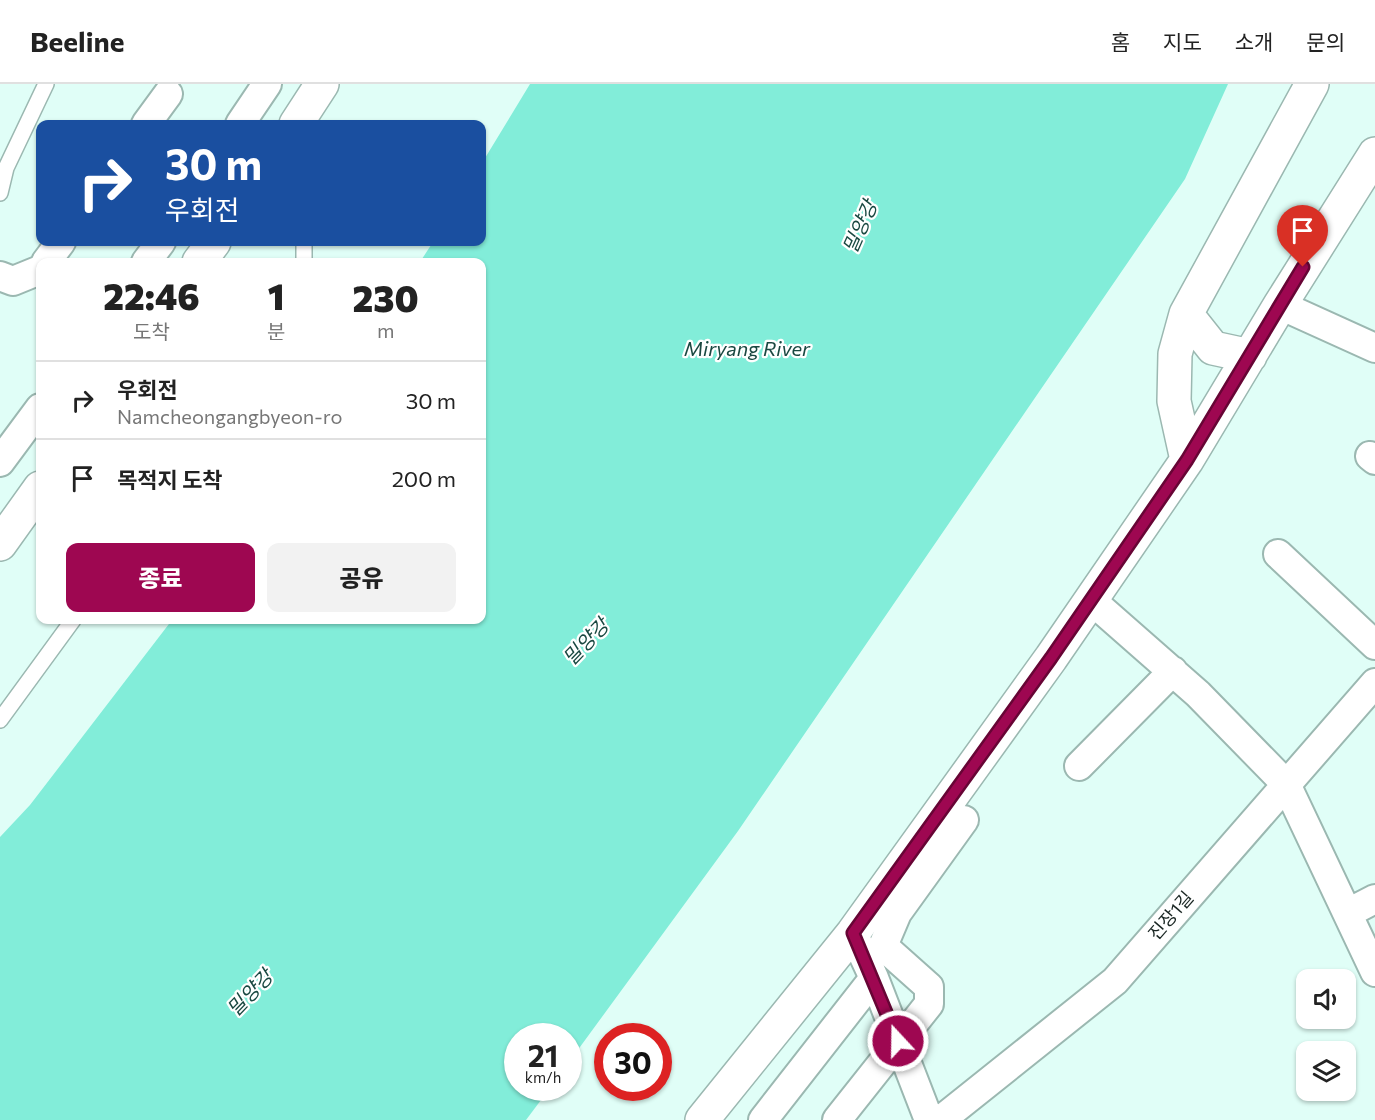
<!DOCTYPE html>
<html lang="ko">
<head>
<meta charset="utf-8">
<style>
	:root { --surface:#fff; --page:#f2f2f2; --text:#222; --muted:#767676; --line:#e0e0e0; --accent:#9e0751 }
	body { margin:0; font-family:Commissioner,"Noto Sans KR",sans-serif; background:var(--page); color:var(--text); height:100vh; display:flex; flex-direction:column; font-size:22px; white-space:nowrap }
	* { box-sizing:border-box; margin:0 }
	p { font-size:20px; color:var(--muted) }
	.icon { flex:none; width:33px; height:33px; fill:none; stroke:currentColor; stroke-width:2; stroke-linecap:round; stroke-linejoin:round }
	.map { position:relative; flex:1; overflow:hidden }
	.drawer { position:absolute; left:36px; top:174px; width:450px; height:366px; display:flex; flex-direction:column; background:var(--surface); border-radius:12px; box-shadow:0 2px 4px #0004 }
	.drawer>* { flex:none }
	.guide { position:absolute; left:36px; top:36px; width:450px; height:126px; border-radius:12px; box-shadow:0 2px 4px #0004; background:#1a4fa0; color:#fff; overflow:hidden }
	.fabs { position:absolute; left:1296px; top:885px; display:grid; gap:12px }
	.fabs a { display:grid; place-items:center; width:60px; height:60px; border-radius:12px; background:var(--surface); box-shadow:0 2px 4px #0004; font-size:30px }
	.speed { position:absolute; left:504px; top:939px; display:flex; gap:12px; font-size:30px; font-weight:700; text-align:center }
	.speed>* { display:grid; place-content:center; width:78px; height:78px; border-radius:50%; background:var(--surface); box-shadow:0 2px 4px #0004; line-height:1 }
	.speed small { font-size:15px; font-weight:400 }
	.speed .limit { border:9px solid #d22; background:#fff; color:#111 }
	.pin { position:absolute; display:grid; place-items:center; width:51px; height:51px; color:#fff; margin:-62px -26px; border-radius:50% 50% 50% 0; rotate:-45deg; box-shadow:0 0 6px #0007 }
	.pin .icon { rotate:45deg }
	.me { position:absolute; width:66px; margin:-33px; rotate:339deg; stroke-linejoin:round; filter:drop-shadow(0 0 4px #0008) }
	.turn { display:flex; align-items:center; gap:21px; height:126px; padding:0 30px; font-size:27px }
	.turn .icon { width:78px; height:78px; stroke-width:2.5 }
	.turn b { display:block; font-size:42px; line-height:51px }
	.eta { display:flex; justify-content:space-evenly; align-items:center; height:102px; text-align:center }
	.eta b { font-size:36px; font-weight:800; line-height:42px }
	.primary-button { display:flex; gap:12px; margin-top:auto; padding:12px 30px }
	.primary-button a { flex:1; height:69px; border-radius:12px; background:var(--accent); color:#fff; font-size:24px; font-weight:800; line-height:69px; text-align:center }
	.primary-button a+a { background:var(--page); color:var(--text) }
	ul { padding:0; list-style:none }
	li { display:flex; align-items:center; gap:18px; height:78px; padding:0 30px; border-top:2px solid var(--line) }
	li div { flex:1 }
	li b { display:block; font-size:22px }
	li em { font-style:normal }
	header { display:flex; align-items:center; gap:36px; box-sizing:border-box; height:84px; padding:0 30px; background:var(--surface); border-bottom:2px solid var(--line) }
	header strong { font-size:28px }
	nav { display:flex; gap:33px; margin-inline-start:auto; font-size:21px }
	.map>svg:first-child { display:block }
	.water { fill:#82edd9 }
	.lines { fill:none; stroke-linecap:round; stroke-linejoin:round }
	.lane-casing { stroke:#9bb8b1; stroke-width:18 }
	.street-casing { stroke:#9bb8b1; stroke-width:32 }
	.secondary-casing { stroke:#9bb8b1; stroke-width:36 }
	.lane { stroke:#fff; stroke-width:15 }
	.street { stroke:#fff; stroke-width:28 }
	.secondary { stroke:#fff; stroke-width:33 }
	.route-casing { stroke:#670535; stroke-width:15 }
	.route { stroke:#9e0751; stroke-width:10 }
	.labels { text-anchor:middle; stroke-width:4.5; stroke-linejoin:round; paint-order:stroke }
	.street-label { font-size:18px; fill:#192522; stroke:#fff }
	.water-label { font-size:20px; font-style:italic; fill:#194841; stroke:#fff }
</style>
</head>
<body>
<header>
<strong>Beeline</strong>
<nav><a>홈</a><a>지도</a><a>소개</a><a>문의</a></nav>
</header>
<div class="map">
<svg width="1375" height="1036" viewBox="0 0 1375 1036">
	<rect width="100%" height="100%" fill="#e0fef7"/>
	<path class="water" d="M 530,0 L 1228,0 L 1185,95 L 738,747 L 569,978 L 568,952 L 518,952 L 518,1004 L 550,1004 L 526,1036 L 0,1036 L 0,753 L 30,721 L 172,536 L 482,536 L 482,178 L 420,178 L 433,158 L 482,158 L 482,79 Z"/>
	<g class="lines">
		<g class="lane-casing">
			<path id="lane" d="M 0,109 L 6,84 L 46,0
				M 304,158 L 304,178
				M 0,636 L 73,536"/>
		</g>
		<g class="street-casing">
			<path id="street" d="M 146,40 L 168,10
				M 240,40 L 267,0
				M 46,178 L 61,158
				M 146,178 L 161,158
				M 0,192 L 13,197 L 40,186
				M 1280,221 L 1375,264
				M 1370,372 L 1375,376
				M 0,378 L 40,324
				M 1278,470 L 1375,561
				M 1091,516 L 1198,610 L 1286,700 L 1375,888
				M 1079,682 L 1173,587
				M 1348,829 L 1375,815
				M 853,849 L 874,894 L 929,1036
				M 763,1036 L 874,894
				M 837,1036 L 929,920 L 929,903 L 883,862 L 897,829 L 964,736
				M 941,1036 L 1115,897 L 1375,599"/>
		</g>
		<g class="secondary-casing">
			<path id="secondary" d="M 296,40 L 322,0
				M 199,178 L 214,158
				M 1186,230 L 1213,264 L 1250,272
				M 1187,376 L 1174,317 L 1175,270 L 1186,230 L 1312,0
				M 0,460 L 40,404
				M 702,1036 L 853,849 L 1051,574 L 1187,376 L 1280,221 L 1375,70"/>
		</g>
		<use href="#lane" class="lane"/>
		<use href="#street" class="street"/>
		<use href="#secondary" class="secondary"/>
	</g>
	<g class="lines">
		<g class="route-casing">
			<path id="route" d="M 898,957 L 853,849 L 1051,574 L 1187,376 L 1303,183"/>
		</g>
		<use href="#route" class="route"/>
	</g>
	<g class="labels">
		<g class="street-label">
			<text transform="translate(1171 832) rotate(-49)" y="6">진장1길</text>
		</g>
		<g class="water-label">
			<text transform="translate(860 143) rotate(-66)" y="7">밀양강</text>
			<text x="747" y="272">Miryang River</text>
			<text transform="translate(586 558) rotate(-46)" y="7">밀양강</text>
			<text transform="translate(250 909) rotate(-46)" y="7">밀양강</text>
		</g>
	</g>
</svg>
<div class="fabs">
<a><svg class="icon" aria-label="sound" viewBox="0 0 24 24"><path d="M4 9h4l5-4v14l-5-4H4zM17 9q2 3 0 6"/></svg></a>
<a><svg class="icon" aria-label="layers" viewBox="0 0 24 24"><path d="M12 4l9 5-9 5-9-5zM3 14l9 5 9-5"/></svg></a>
</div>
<div class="speed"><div>21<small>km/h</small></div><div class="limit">30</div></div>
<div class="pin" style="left:1303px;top:183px;background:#d93025"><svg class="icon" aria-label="arrive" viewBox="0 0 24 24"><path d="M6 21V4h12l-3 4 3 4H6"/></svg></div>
<svg class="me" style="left:898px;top:957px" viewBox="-20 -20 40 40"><circle r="17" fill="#9e0751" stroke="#fff" stroke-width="3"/><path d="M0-11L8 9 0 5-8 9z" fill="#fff"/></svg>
<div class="guide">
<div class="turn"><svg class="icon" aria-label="right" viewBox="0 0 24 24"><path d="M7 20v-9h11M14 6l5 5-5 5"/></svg><div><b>30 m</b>우회전</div></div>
</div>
<section class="drawer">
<div class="eta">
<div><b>22:46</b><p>도착</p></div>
<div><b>1</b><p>분</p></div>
<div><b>230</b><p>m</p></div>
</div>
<ul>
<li><svg class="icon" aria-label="right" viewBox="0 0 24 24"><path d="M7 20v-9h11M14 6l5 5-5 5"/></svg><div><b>우회전</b><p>Namcheongangbyeon-ro</p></div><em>30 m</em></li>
<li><svg class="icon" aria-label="arrive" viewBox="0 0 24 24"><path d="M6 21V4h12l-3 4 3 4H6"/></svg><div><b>목적지 도착</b></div><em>200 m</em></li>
</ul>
<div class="primary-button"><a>종료</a><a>공유</a></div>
</section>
</div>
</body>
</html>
